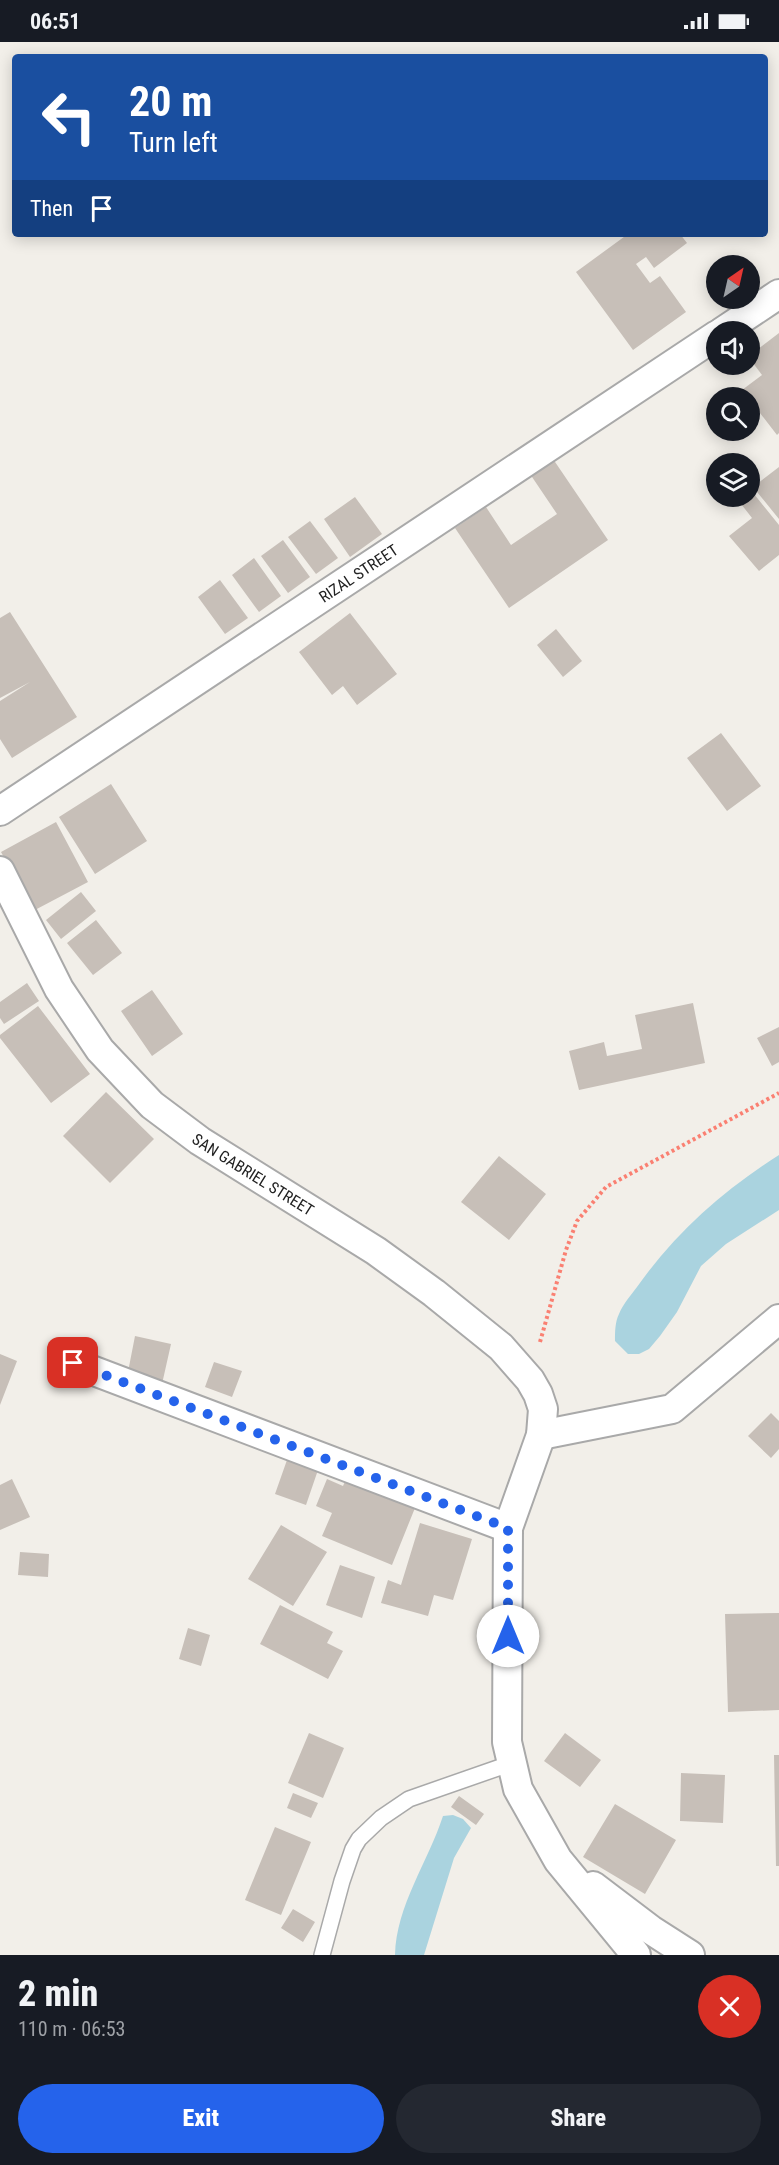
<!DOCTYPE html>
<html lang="en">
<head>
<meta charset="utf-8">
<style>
	:root { --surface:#171b24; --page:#242831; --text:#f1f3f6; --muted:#9ea1a6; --accent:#2563eb }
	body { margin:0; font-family:"Roboto Condensed",sans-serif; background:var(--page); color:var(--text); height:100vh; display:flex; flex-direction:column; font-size:22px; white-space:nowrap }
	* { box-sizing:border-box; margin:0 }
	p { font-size:20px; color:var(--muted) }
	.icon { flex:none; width:33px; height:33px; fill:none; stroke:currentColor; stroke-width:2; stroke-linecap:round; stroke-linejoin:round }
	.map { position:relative; height:1913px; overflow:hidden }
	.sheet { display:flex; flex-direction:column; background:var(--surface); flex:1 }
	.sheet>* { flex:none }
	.guide { position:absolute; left:12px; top:12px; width:756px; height:183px; border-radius:6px; box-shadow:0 3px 15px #0003; background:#1a4fa0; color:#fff; overflow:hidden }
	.needle { width:39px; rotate:34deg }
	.fabs { position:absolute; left:706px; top:213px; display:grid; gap:12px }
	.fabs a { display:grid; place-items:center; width:54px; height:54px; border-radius:50%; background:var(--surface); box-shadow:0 3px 15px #0003; font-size:30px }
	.pin { position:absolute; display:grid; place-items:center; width:51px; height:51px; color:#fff; margin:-26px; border-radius:12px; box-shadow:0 3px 9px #0006 }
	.me { position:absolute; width:66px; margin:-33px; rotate:0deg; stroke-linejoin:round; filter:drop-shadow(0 0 4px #0008) }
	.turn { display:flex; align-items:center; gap:21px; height:126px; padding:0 18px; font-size:27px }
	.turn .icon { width:78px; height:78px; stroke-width:2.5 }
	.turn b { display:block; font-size:42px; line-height:51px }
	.then { display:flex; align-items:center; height:57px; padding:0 18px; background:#0003; gap:12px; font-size:22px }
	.round { display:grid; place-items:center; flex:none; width:63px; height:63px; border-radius:32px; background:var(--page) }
	.overview { display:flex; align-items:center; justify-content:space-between; height:102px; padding:0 18px }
	h1 { font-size:36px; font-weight:800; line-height:45px }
	.cta { display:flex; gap:12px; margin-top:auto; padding:12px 18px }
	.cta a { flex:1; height:69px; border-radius:36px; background:var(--accent); color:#fff; font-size:24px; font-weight:800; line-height:69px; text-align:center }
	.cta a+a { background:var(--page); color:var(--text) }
	.status { display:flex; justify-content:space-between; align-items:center; height:42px; padding:0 30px; background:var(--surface); direction:ltr }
	.status svg { height:16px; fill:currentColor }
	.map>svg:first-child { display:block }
	.water { fill:#aad3df }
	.building { fill:#c7bfb8 }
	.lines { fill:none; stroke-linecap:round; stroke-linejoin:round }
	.lane-casing { stroke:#a9a9a9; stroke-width:18 }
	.street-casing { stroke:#a9a9a9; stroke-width:32 }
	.path { stroke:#fa8072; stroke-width:4; stroke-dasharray:3 3; stroke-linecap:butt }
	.lane { stroke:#fff; stroke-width:15 }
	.street { stroke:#fff; stroke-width:28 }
	.route { stroke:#2563eb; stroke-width:10; stroke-dasharray:0 18 }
	.labels { text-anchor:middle; stroke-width:6; stroke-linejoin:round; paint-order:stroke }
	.street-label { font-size:16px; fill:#222; stroke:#fff }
</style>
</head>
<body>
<div class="status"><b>06:51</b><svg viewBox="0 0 49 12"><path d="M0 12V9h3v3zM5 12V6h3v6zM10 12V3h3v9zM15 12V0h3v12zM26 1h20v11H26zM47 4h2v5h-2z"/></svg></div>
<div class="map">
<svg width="779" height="1913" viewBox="0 0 779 1913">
	<rect width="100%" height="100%" fill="#f2efe9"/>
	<path class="water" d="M 779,1113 L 779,1168 L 726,1202 L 701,1224 L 677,1270 L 660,1294 L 649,1307 L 639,1312 L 628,1312 L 615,1299 C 615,1290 615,1280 619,1272 C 623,1262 631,1253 637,1245 C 675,1191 724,1148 779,1113 Z
		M 453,1773 L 463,1777 L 471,1786 L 454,1816 L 424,1913 L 395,1913 C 396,1864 428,1820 443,1774 Z"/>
	<path class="building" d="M 628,192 L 680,192 L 687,201 L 654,226 L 646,215 L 636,222 L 650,241 L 660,234 L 686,270 L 633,308 L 576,230 Z
		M 779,291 L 779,391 L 777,393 L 750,358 L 750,356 L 748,356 L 742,348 L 762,333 L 750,317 L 750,313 Z
		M 551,414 L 608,498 L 509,566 L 455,486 L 486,465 L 511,503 L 557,472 L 528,429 Z
		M 779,425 L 779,477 L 753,445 Z
		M 750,447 L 779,483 L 779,513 L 759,529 L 729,494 L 752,476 L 738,458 L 743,454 L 750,454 Z
		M 355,455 L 382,492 L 350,515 L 324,477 Z
		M 310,479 L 338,516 L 316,532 L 288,495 Z
		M 283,498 L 310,535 L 288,551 L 261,514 Z
		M 254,516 L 281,554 L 259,570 L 232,533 Z
		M 220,538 L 248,576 L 225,592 L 198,555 Z
		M 10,570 L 77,675 L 12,716 L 0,697 L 0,659 L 30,640 L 0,656 L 0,576 Z
		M 350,571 L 397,632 L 357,663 L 343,644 L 332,653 L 299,610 Z
		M 556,587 L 582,619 L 563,635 L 537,603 Z
		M 721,691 L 761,744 L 727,769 L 687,716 Z
		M 111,742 L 147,799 L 95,832 L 59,775 Z
		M 56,780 L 88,840 L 33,869 L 1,810 Z
		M 81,850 L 96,869 L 61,897 L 46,878 Z
		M 96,878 L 122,911 L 93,933 L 67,901 Z
		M 27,941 L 39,959 L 4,982 L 0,976 L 0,960 Z
		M 152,948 L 183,992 L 152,1014 L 121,969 Z
		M 693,961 L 705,1021 L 579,1048 L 569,1009 L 604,1000 L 607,1014 L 642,1007 L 635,973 Z
		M 38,964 L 90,1032 L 51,1061 L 0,996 L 0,993 Z
		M 779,985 L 779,1020 L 772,1024 L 757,996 Z
		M 106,1050 L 154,1097 L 110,1141 L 63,1094 Z
		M 499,1114 L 546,1152 L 509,1198 L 461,1160 Z
		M 135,1294 L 171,1302 L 162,1342 L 127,1335 Z
		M 0,1312 L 17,1319 L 0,1363 Z
		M 214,1320 L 242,1329 L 232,1355 L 205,1345 Z
		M 771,1371 L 779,1379 L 779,1407 L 771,1416 L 748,1394 Z
		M 287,1418 L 318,1428 L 306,1463 L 275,1452 Z
		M 350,1428 L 419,1456 L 392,1523 L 322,1494 L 332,1471 L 316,1464 L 327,1437 L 343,1444 Z
		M 12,1437 L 30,1475 L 0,1488 L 0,1443 Z
		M 420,1481 L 472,1497 L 453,1558 L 434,1553 L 428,1574 L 381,1561 L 388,1538 L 401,1543 Z
		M 281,1483 L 327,1510 L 293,1564 L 248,1537 Z
		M 20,1510 L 49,1512 L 48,1535 L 18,1533 Z
		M 340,1523 L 375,1535 L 362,1576 L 326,1563 Z
		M 280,1563 L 333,1590 L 327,1601 L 343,1609 L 328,1637 L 260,1602 Z
		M 779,1571 L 779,1668 L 728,1670 L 725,1572 Z
		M 188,1586 L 210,1593 L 201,1624 L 179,1617 Z
		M 309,1691 L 344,1706 L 323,1756 L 288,1741 Z
		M 565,1691 L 601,1718 L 580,1745 L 544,1719 Z
		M 774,1713 L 779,1713 L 779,1824 L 776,1824 Z
		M 681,1731 L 725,1733 L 723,1781 L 680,1779 Z
		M 293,1751 L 318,1761 L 311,1776 L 287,1766 Z
		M 459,1754 L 484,1772 L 476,1783 L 451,1765 Z
		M 615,1762 L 676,1798 L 645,1852 L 583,1815 Z
		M 275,1785 L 311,1800 L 281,1873 L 245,1858 Z
		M 293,1867 L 315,1880 L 303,1900 L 281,1886 Z"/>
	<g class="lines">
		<g class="lane-casing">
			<path id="lane" d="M 322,1913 L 342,1839 L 353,1807 L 359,1797 L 381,1776 L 409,1757 L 512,1721"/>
		</g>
		<g class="street-casing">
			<g id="street">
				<path d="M 722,290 L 779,252"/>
				<path id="s1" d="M 0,769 L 717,293"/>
				<path id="s2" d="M 0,829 L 59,947 L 100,1008 L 152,1063 L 200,1099 L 376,1209 L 434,1251 L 501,1305 L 530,1338 L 538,1352 L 543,1367 L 541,1393 L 508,1486 L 507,1700 L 518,1747 L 558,1818 L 636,1913"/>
				<path d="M 73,1321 L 508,1486"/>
				<path d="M 541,1393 L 672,1367 L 779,1277"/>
				<path d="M 593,1844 L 651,1888 L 690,1913"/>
			</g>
		</g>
		<path class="path" d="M 540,1300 L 566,1208 L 577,1179 L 606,1145 L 779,1051"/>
		<use href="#lane" class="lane"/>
		<use href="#street" class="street"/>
	</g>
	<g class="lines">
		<path class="route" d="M 73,1321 L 508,1486 L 508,1594"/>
	</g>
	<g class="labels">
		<g class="street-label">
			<text dy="6" stroke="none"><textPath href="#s1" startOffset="430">RIZAL STREET</textPath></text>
			<text dy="6" stroke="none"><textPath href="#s2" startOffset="404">SAN GABRIEL STREET</textPath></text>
		</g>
	</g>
</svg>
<div class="fabs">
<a><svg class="needle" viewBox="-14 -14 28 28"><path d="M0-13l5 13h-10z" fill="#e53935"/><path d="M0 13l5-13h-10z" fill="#9ea1a6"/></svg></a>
<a><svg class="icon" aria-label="sound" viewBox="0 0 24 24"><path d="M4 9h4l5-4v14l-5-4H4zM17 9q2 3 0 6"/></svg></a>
<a><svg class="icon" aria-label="search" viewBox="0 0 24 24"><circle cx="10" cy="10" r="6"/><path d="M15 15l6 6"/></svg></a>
<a><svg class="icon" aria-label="layers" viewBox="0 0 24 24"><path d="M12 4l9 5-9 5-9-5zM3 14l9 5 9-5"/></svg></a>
</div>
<div class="pin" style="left:73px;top:1321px;background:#d93025"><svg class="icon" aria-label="arrive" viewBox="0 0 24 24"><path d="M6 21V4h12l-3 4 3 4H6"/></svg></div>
<svg class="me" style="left:508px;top:1594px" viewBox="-20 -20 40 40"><circle r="19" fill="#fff"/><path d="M0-13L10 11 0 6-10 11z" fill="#2563eb"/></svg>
<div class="guide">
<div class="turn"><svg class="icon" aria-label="left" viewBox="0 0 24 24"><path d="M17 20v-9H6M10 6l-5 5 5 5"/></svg><div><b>20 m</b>Turn left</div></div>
<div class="then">Then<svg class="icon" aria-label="arrive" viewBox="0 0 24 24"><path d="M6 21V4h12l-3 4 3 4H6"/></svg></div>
</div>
</div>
<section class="sheet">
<div class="overview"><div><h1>2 min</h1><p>110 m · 06:53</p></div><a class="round" style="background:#d93025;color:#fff"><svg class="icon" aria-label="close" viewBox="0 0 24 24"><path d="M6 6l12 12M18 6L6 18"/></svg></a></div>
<div class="cta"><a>Exit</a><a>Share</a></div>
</section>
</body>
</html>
